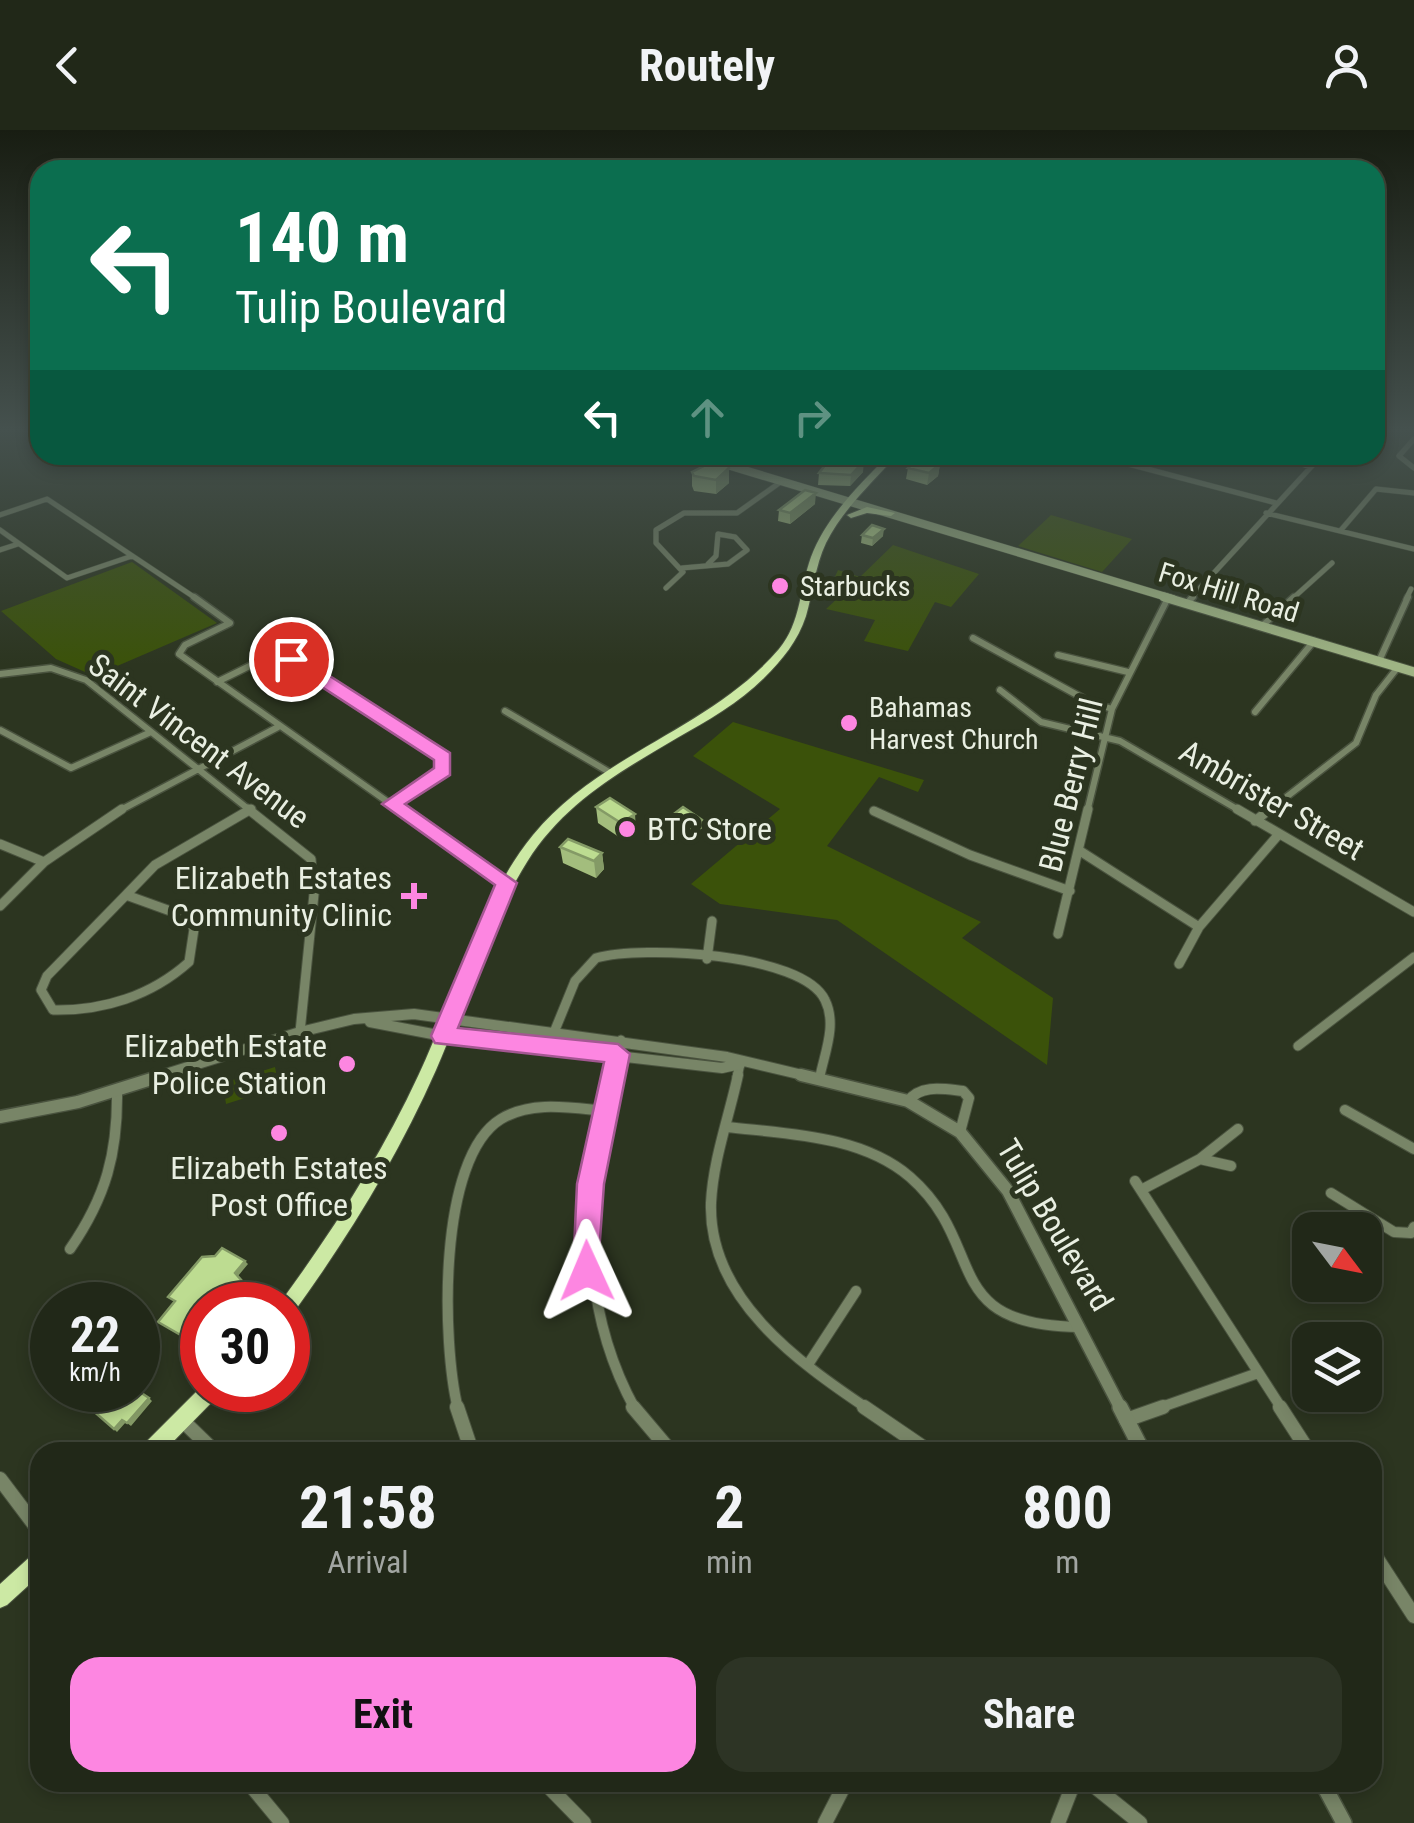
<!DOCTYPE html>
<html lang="en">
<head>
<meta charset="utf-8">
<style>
	:root { --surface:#212818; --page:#2d3425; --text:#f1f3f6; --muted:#a2a6a2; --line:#3e4437; --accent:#fd86e1 }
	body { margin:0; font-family:"Roboto Condensed",sans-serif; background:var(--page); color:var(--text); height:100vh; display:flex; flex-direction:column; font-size:38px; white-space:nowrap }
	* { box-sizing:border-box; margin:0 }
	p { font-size:32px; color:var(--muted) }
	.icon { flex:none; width:55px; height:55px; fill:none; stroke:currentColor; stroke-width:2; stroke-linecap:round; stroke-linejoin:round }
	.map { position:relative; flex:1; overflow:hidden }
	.drawer { position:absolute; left:30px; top:1312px; width:1352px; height:350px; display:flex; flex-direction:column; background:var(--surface); border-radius:30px; box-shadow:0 5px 15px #0003,0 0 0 2px var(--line) }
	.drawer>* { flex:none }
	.banner { position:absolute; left:30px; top:30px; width:1355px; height:305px; border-radius:30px; box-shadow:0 5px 15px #0003,0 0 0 2px var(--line); background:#0b6e4f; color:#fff; overflow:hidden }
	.needle { width:65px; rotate:122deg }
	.fabs { position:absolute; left:1292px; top:1082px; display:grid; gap:20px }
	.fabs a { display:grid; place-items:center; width:90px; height:90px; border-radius:20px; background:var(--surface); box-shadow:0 5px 15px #0003,0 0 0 2px var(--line); font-size:50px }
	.speed { position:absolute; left:30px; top:1152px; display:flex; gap:20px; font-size:50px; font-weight:700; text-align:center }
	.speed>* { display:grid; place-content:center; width:130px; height:130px; border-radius:50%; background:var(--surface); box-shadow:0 5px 15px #0003,0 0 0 2px var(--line); line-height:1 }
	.speed small { font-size:25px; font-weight:400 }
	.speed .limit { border:15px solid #d22; background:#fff; color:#111 }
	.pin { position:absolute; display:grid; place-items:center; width:85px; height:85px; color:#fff; margin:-42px; border:5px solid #fff; border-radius:50%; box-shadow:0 2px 10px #0007 }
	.me { position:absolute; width:110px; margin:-55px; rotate:359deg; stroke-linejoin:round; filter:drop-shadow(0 0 8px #0008) }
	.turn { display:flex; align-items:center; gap:35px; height:210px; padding:0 40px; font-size:45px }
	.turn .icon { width:130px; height:130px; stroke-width:2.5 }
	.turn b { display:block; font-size:70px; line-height:85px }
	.lanes { display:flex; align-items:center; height:95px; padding:0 40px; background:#0003; justify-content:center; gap:50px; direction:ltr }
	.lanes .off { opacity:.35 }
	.eta { display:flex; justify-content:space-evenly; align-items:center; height:170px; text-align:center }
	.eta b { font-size:60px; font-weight:700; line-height:70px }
	.button { display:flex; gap:20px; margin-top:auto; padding:20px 40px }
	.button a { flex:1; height:115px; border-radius:30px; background:var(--accent); color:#111; font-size:40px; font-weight:700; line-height:115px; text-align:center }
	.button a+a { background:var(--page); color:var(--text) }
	header { display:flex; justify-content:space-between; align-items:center; height:130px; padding:0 40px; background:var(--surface); font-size:45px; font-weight:700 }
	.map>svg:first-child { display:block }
	.green { fill:#3b520a }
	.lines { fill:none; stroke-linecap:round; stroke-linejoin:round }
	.minor-far4-casing { stroke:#4a533f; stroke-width:6 }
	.minor-far3-casing { stroke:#4a533f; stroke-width:9 }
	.minor-far2-casing { stroke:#4a533f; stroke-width:11 }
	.minor-far1-casing { stroke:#4a533f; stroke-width:12 }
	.minor-casing { stroke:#4a533f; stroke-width:16 }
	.tertiary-far2-casing { stroke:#4a533f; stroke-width:12 }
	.tertiary-far1-casing { stroke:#4a533f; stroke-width:15 }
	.tertiary-casing { stroke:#4a533f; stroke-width:18 }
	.secondary-far1-casing { stroke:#4a533f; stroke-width:9 }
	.secondary-casing { stroke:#4a533f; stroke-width:11 }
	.trunk-casing { stroke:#4a533f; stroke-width:2 }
	.minor-far4 { stroke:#788567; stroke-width:5 }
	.minor-far3 { stroke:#788567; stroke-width:6 }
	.minor-far2 { stroke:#788567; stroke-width:9 }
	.minor-far1 { stroke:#788567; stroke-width:10 }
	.minor { stroke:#788567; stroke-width:14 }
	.tertiary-far2 { stroke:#788567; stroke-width:10 }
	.tertiary-far1 { stroke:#788567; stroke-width:12 }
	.tertiary { stroke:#788567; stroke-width:15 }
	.secondary-far1 { stroke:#9fb484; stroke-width:8 }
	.secondary { stroke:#9fb484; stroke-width:9 }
	.trunk { fill:#cce9a4; fill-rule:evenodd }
	.wall { fill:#a3bd7d }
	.shaded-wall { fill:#849a66 }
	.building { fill:#bddc91; stroke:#849a66; stroke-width:2.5 }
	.route { fill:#fd86e1; stroke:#a45792; stroke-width:2.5 }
	.poi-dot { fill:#fd86e1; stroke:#2c3520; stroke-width:4 }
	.labels { text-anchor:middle; stroke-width:10; stroke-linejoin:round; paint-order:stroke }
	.far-poi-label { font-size:28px; fill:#e9efe2; stroke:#2c3520; text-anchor:start }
	.far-street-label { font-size:28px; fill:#e9efe2; stroke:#2c3520 }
	.street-label { font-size:32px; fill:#e9efe2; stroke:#2c3520 }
	.poi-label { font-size:32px; fill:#e9efe2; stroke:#2c3520; text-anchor:end }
</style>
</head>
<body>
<header><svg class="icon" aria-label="back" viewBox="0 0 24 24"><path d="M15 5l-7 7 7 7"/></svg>Routely<svg class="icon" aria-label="person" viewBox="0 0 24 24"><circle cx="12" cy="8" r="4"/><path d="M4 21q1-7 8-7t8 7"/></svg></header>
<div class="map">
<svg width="1414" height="1693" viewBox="0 0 1414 1693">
	<rect width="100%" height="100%" fill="#2c3520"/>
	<path class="green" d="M 1051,385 L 1132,409 L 1102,442 L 1018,416 Z
		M 893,415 L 979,444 L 951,477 L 935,472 L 908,521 L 864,511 L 875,490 L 826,479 L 840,466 L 829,460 L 838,440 L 860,447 Z
		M 132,432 L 217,493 L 94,546 L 56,529 L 1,481 Z
		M 733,592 L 924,650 L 918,662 L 879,647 L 827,716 L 981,792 L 962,808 L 1053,868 L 1047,935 L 837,790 L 720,774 L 691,754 L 780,679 L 693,626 Z
		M 275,937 L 279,957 L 226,974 L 223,953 Z"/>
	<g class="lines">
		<g class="minor-far4-casing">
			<path id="minor-far4" d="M 1414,309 L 1399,326 L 1414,338
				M 1274,325 L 1311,337
				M 1117,331 L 1276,373
				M 1266,383 L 1414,419
				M 0,385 L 47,369 L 197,469
				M 0,400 L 67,448 L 132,426
				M 1341,400 L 1376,359 L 1414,363
				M 0,420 L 18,414
				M 682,438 L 728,434 L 747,420 L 735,407 L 718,404 L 716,426 L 708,434
				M 666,458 L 683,442 L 656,413 L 656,400 L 684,383 L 737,383 L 782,351
				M 1190,469 L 1322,325
				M 1292,469 L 1332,433
				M 1406,469 L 1411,459"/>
		</g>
		<g class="minor-far3-casing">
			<path id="minor-far3" d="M 194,467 L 230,493 L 185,515 L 179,524 L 402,682
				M 1187,473 L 1193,467
				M 1262,496 L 1294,467
				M 973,508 L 1090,572 L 1112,579
				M 1058,525 L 1128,542
				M 1379,531 L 1408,467
				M 0,544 L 51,538 L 86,550 L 252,682
				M 217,552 L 280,521 L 446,630 L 443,640 L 392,674
				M 1000,560 L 1041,592 L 1120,611 L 1242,682
				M 505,581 L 609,642
				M 1255,582 L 1314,511
				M 0,600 L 71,638 L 151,602
				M 117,682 L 278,597
				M 246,682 L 252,679
				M 1087,682 L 1112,579 L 1168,468
				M 1267,682 L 1356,613 L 1376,565 L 1398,537"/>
		</g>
		<g class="minor-far2-casing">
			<path id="minor-far2" d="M 248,679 L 311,729 L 314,764 L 300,902
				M 398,679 L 506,753
				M 1237,679 L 1414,782
				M 874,681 L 970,725 L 1070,761
				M 1255,691 L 1270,679
				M 0,714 L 44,732
				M 1080,721 L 1199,797 L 1279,704
				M 126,765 L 187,787 L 194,799 L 189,832 C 151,866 103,881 53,880 L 41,860 L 47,846 Z
				M 126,765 L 155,735 L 251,679
				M 0,776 L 44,732 L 122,679
				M 1058,804 L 1088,679
				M 707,829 L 712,791
				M 1179,834 L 1199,797
				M 555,900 L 575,851 L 596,828 C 641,815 803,823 825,870 C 837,894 825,922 820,946
				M 1298,916 L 1414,827
				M 612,947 L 621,910
				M 737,947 L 740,934"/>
		</g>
		<g class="minor-far1-casing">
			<path id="minor-far1" d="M 612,945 C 584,1059 577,1173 635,1279
				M 738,945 C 729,987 713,1030 711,1073 C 708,1168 798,1232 868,1279
				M 908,971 C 921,954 944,959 963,961 L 969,968 L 960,1002
				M 1345,980 L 1414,1019
				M 727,997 C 787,1004 861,1005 910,1047 C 989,1116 937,1195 1079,1197
				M 1200,1029 L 1231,1036
				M 1135,1051 L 1282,1279
				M 1141,1060 L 1200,1029 L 1238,999
				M 1331,1063 L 1394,1102 L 1411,1103 L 1414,1097
				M 70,1119 C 106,1067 118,1023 117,960
				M 809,1233 L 856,1161
				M 458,1279 C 442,1214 437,1028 501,989 C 532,970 572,978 606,981
				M 1156,1279 L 1258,1243"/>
		</g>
		<g class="minor-casing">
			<path id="minor" d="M 457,1277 L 472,1322
				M 633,1277 L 671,1322
				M 864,1277 L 930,1322
				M 1280,1277 L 1309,1322
				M 1126,1290 L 1163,1277
				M 183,1291 L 215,1322
				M 0,1349 L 40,1402
				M 1372,1421 L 1414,1486
				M 248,1652 L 282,1693
				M 544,1652 L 584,1693
				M 1089,1652 L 1140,1693
				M 825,1693 L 846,1652
				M 1058,1693 L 1074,1652"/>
		</g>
		<g class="tertiary-far2-casing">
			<path id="tertiary-far2" d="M 370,892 L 443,906 L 722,938 L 740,934
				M 156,947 L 300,902 L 354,889 L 414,884 L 727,927 L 811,947"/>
		</g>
		<g class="tertiary-far1-casing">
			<path id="tertiary-far1" d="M 801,945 L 908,971 L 960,1002 L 1008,1061 L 1121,1279
				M 0,987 L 78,972 L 164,945"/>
		</g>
		<g class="tertiary-casing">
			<path id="tertiary" d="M 1120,1277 L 1143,1322
				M 1322,1652 L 1344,1693"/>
		</g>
		<g class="secondary-far1-casing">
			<path id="secondary-far1" d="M 694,325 L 1173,469"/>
		</g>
		<g class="secondary-casing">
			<path id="secondary" d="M 1164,467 L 1414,542"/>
		</g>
		<g class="trunk-casing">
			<path id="trunk" d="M 889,325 L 897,325 C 872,353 843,379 826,413 C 815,436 813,462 806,486 C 798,511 782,530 764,548 C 739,573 707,591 677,608 C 619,642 563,674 527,732 C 487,796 466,871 436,940 C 398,1026 349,1106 294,1182 L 288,1184 L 288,1175 L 280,1175 L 282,1170 C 334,1099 382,1024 419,944 C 455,867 479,771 533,705 C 600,623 711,599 779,519 C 801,493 800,457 811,427 C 826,387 859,355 889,325 Z
				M 867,377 L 895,383 L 891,386 L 867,383 L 851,388 L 847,385 Z
				M 202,1256 L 202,1260 L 221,1260 L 218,1266 L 163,1322 L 141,1322 L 143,1315 Z
				M 40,1421 L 40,1445 L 7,1475 L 0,1478 L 0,1454 L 33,1424 Z"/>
		</g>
		<use href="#minor-far4" class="minor-far4"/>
		<use href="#minor-far3" class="minor-far3"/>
		<use href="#minor-far2" class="minor-far2"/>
		<use href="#minor-far1" class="minor-far1"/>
		<use href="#minor" class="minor"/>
		<use href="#tertiary-far2" class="tertiary-far2"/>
		<use href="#tertiary-far1" class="tertiary-far1"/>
		<use href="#tertiary" class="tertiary"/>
		<use href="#secondary-far1" class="secondary-far1"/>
		<use href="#secondary" class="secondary"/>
		<use href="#trunk" class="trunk"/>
	</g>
	<path class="wall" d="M 940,334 L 938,346 L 927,355 L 906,349 L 908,338 Z
		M 692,342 L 729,353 L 716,364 L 694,361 L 692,356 Z
		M 863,342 L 850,356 L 818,355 L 819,343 Z
		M 815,374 L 790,394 L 778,391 L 779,380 Z
		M 862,405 L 883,406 L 872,416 L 861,413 Z
		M 596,677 L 636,700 L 622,709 L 598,693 Z
		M 670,687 L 702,698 L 691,708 L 670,695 Z
		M 560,717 L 602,723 L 604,739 L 596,748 L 563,733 Z"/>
	<path class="shaded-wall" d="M 864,331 L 863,342 L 850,356 L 851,345 Z
		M 940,334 L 938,346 L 927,355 L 929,343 Z
		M 729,338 L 729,353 L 716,364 L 716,350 Z
		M 816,363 L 815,374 L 790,394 L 790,383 Z
		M 884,399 L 883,406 L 872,416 L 873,408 Z
		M 635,684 L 636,700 L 622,709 L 621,693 Z
		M 702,690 L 702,698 L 691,708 L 691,700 Z
		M 602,723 L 604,739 L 596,748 L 594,731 Z
		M 245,1131 L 248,1134 L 238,1146 L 235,1143 Z
		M 243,1152 L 245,1155 L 229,1175 L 224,1175 Z
		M 197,1191 L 200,1194 L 188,1210 L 184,1207 Z
		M 151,1203 L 154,1206 L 138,1224 L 138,1218 Z
		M 149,1268 L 152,1271 L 131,1296 L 127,1293 Z
		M 122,1290 L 126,1292 L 117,1302 L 114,1299 Z"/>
	<path class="building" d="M 833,325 L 835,325 L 864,331 L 851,345 L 819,343 Z
		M 919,329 L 940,334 L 929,343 L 908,338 Z
		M 710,333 L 727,333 L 729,338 L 716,350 L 694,346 L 692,342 Z
		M 805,360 L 816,363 L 790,383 L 779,380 Z
		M 872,395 L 884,399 L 873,408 L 862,405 Z
		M 610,668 L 635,684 L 621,693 L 596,677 Z
		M 683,677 L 702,690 L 691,700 L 670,687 Z
		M 568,709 L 602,723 L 594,731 L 560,717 Z
		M 222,1118 L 245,1131 L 235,1143 L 243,1152 L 224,1175 L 202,1175 L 202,1194 L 197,1191 L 184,1207 L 158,1192 L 175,1171 L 168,1167 L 202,1127 L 215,1126 Z
		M 138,1195 L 151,1203 L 138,1218 Z
		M 77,1260 L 137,1260 L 149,1268 L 127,1293 L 122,1290 L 114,1299 L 74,1264 Z"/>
	<linearGradient id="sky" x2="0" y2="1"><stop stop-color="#181d12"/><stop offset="0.56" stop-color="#45514e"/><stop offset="1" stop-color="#45514e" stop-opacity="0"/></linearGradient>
	<rect width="1414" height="535" fill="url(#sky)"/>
	<path class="route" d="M 285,525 L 297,525 L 450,623 L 450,645 L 405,674 L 517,753 L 458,898 L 618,914 L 630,924 L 604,1054 L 597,1151 L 587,1155 L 577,1151 L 573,1141 L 577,1054 L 604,932 L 435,913 L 431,906 L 495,755 L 382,674 L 434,638 L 434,630 L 285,533 Z"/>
	<g class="poi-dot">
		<circle cx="780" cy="456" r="10"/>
		<circle cx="849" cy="593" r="10"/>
		<circle cx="627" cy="699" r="10"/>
		<path d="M409 751h10v10h10v10h-10v10h-10v-10h-10v-10h10z"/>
		<circle cx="347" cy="934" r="10"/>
		<circle cx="279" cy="1003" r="10"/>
	</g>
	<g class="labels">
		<g class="far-poi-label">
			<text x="800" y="466">Starbucks</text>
			<text x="869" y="587">Bahamas<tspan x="869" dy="32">Harvest Church</tspan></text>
		</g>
		<g class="far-street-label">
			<text transform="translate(1229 462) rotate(17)" y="10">Fox Hill Road</text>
		</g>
		<g class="street-label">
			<text transform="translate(199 611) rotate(37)" y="11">Saint Vincent Avenue</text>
			<text transform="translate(1071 655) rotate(-76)" y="11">Blue Berry Hill</text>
			<text transform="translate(1272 670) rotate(30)" y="11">Ambrister Street</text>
			<text transform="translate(1055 1095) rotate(59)" y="11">Tulip Boulevard</text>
		</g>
		<g class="poi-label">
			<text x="647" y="710" text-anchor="start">BTC Store</text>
			<text x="392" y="759">Elizabeth Estates<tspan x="392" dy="37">Community Clinic</tspan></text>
			<text x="327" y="927">Elizabeth Estate<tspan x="327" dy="37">Police Station</tspan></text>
			<text x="279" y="1049" text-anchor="middle">Elizabeth Estates<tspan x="279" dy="37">Post Office</tspan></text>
		</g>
	</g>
</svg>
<div class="fabs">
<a><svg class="needle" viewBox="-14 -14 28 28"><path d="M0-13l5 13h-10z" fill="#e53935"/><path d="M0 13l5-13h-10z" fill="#a2a6a2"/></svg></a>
<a><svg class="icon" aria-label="layers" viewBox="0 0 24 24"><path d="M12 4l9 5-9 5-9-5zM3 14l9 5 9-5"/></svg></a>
</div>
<div class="speed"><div>22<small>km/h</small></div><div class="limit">30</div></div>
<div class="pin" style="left:291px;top:529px;background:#d93025"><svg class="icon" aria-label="arrive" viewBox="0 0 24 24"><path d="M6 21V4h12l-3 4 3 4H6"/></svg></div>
<svg class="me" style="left:587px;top:1141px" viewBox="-20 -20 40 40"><path d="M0-17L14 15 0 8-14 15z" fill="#fd86e1" stroke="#fff" stroke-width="4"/></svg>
<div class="banner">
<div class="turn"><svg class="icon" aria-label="left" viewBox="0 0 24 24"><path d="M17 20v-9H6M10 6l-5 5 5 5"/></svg><div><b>140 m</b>Tulip Boulevard</div></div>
<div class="lanes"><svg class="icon" aria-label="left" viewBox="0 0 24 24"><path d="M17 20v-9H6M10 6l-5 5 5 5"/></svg><svg class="icon off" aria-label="ahead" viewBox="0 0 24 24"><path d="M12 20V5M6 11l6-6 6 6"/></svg><svg class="icon off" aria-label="right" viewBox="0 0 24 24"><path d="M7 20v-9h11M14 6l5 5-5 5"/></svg></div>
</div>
<section class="drawer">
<div class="eta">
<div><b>21:58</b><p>Arrival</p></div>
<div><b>2</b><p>min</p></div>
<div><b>800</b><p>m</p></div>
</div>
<div class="button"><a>Exit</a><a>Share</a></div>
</section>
</div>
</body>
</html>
